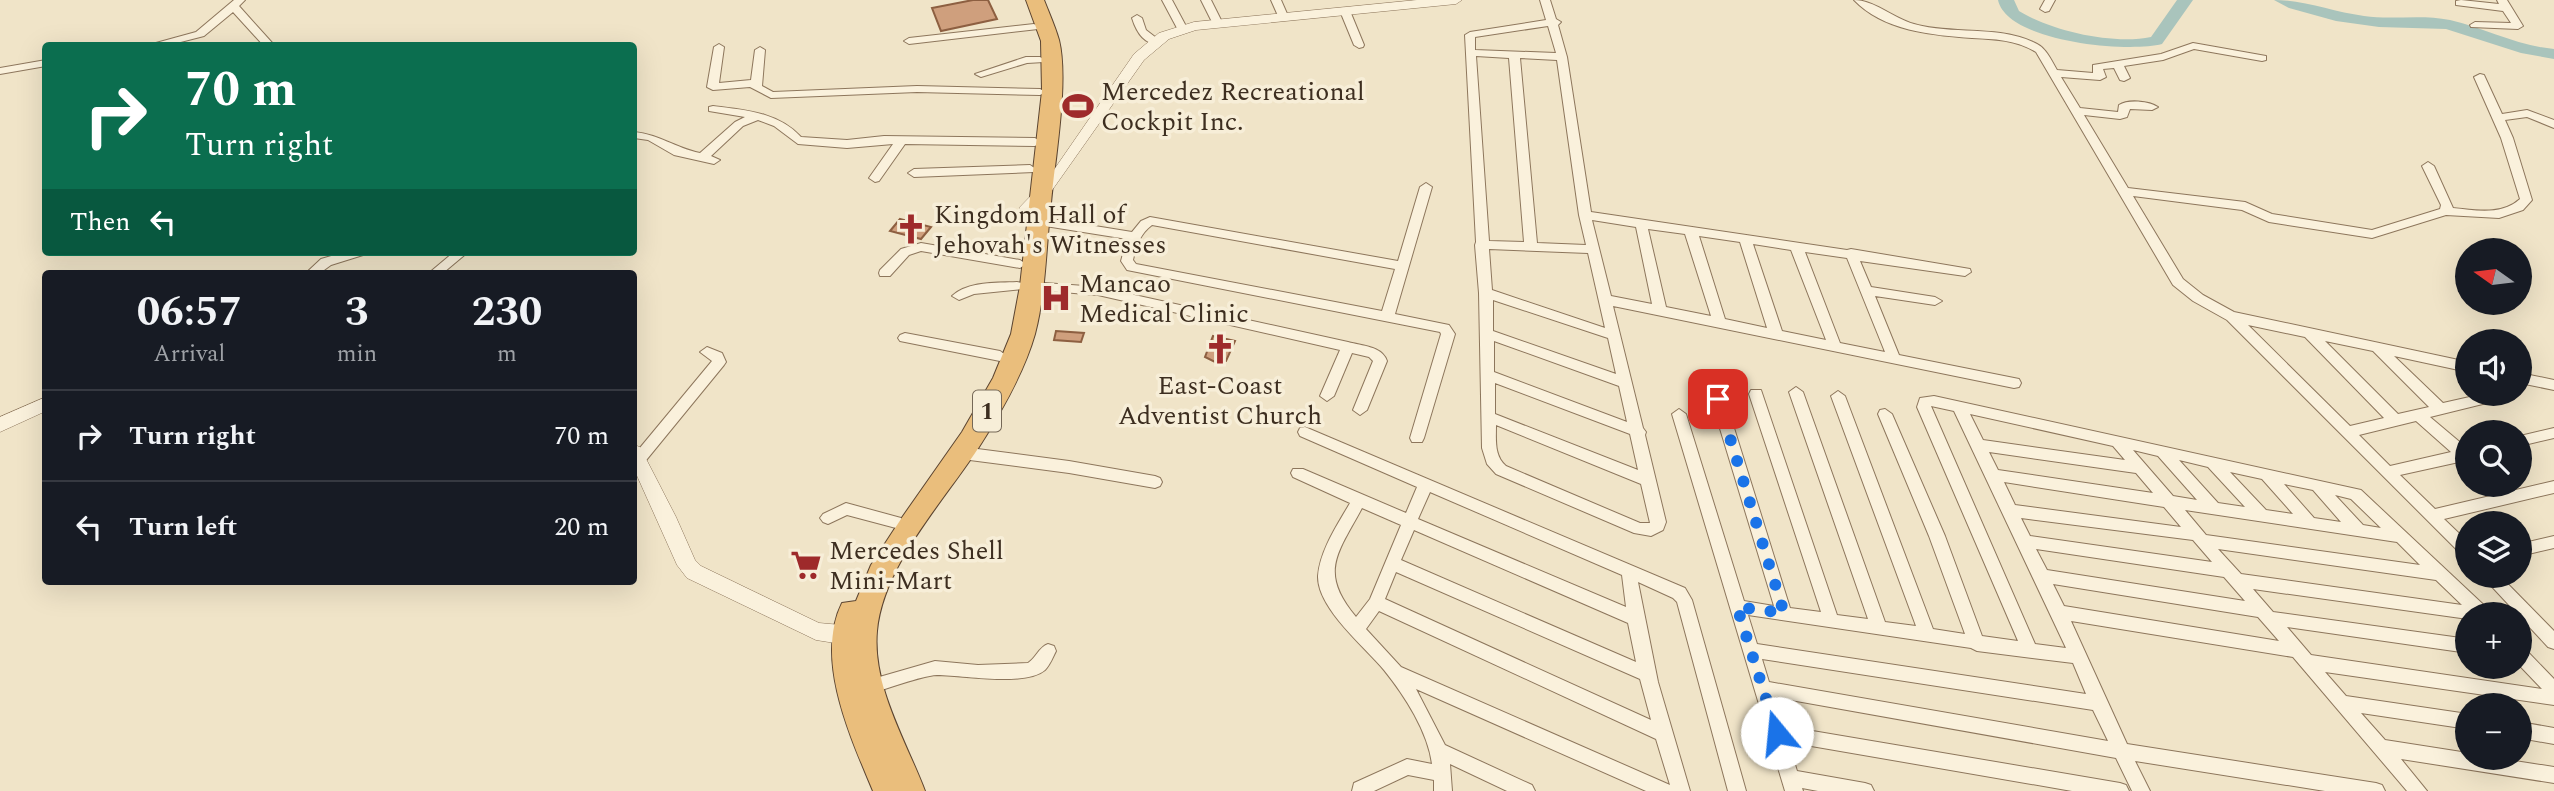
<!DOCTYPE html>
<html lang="en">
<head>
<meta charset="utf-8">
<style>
	:root { --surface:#171b24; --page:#242831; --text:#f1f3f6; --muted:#9ea1a6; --line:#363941 }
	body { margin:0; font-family:Spectral,serif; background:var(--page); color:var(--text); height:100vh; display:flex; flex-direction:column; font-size:26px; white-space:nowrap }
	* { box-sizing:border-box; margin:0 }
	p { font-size:23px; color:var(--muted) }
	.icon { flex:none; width:38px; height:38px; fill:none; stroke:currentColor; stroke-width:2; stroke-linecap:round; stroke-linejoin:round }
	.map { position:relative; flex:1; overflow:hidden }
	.panel { position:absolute; left:42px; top:270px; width:595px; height:315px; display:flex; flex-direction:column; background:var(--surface); border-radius:7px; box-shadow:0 7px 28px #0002 }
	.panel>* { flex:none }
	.top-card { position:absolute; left:42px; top:42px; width:595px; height:214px; border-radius:7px; box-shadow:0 7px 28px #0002; background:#0b6e4f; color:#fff; overflow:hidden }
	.needle { width:46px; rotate:284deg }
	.fabs { position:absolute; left:2455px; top:238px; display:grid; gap:14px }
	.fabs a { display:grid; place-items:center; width:77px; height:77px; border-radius:50%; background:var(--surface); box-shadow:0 7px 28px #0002; font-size:35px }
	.pin { position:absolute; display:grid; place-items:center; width:60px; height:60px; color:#fff; margin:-30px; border-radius:14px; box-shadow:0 4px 10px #0006 }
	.me { position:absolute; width:77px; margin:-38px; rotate:343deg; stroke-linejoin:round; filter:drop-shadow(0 0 5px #0008) }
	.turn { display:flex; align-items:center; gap:24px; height:147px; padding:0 28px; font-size:32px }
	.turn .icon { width:91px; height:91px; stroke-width:2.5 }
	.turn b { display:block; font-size:49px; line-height:60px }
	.then { display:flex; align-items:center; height:66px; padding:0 28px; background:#0003; gap:14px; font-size:26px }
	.eta { display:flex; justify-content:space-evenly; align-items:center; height:119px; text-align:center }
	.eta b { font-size:42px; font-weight:700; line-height:49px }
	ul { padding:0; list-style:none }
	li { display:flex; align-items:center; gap:21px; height:91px; padding:0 28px; border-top:2px solid var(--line) }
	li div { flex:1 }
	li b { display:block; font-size:26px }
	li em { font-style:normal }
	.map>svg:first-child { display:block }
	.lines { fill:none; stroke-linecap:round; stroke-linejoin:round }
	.river { fill:#a9c4bc; fill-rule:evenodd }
	.building { fill:#cf9f7d; stroke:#8d5f41; stroke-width:2 }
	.minor-casing { stroke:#8d765c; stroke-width:2 }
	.tertiary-casing { stroke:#8d765c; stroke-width:1 }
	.trunk-casing { stroke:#5b4430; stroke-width:2 }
	.minor { fill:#faf1dc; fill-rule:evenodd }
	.tertiary { fill:#faf1dc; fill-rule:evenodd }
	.trunk { fill:#eabe7c; fill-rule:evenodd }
	.route { stroke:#1a73e8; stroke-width:12; stroke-dasharray:0 21.6 }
	.labels { text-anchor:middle; stroke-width:7; stroke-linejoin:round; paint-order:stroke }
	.shield { fill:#f7eed8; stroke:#756857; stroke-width:2 }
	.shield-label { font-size:24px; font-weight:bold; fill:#3d2e20 }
	.poi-label { font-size:26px; fill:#3d2e20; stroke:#f7eed8; text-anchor:start }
</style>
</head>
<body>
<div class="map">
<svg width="2554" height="791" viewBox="0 0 2554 791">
	<rect width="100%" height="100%" fill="#f0e4c8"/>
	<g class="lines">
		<path class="river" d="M 1998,0 L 2014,0 L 2019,11 C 2051,31 2113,45 2151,37 L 2177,0 L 2193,0 L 2162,44 C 2127,53 2007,42 1998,0 Z
			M 2274,0 C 2305,0 2333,12 2364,16 C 2392,20 2422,14 2450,20 C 2485,28 2518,46 2554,49 L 2554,59 L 2521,53 L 2446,29 L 2379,27 L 2336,21 L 2289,8 Z"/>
	</g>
	<path class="building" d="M 973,0 L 988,0 L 997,19 L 941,31 L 932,8 Z
		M 900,219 L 931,227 L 921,239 L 890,231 Z
		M 1056,331 L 1084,333 L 1081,342 L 1054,340 Z
		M 1213,336 L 1235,341 L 1226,361 L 1219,360 L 1217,363 L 1205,357 Z"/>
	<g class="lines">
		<g class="minor-casing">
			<path id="minor" d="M 234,0 L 245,0 L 239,6 L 275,46 L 264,46 L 233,12 L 204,36 L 165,46 L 145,46 L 196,32 Z
				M 1162,0 L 1172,0 L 1187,28 L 1186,30 L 1178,30 Z
				M 1201,0 L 1211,0 L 1222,22 L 1221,24 L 1213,24 Z
				M 1271,0 L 1281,0 L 1288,16 L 1287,18 L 1279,18 Z
				M 1540,0 L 1550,0 L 1556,19 L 1561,22 L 1558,25 L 1567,57 L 1591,212 L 1847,250 L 1851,249 L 1970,269 L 1971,272 L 1965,276 L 1860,261 L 1871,287 L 1935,297 L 1942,301 L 1935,305 L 1875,296 L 1899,355 L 2019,379 L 2021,383 L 2019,387 L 2014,388 L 1613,306 L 1643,428 L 1646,432 L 1645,435 L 1666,522 L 1663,530 L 1651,536 L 1634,533 L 1496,474 L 1487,464 L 1482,448 L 1479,293 L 1475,245 L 1476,242 L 1465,35 L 1470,32 L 1546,20 ZM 1548,26 L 1556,53 L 1475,50 L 1475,37 ZM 1476,56 L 1509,58 L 1524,242 L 1489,241 ZM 1520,58 L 1557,60 L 1579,215 L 1586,245 L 1537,243 ZM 1592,220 L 1636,227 L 1652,304 L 1611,296 ZM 1648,229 L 1685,234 L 1711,316 L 1666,307 ZM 1699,236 L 1740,242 L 1767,328 L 1725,319 ZM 1753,244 L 1791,250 L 1826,340 L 1782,331 ZM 1489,249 L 1588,253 L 1605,328 L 1492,290 ZM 1805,252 L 1847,258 L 1885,352 L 1840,343 ZM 1493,300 L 1608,338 L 1616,374 L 1493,331 ZM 1494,341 L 1619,386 L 1627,422 L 1494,372 ZM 1495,383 L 1630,434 L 1638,470 L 1495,414 ZM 1496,425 L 1641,484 L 1650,523 L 1640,523 L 1506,466 C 1494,456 1496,440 1496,425 Z
				M 1854,0 C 1874,0 1893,18 1914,24 C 1952,35 1996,25 2033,42 C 2046,47 2050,58 2057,70 L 2093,73 L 2093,65 L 2161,54 L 2193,43 L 2266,56 L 2266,60 L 2262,61 L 2194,49 L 2163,60 L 2124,66 L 2130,78 L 2124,81 L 2120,80 L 2114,68 L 2103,69 L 2106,77 L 2100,80 L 2061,77 L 2080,108 L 2118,112 L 2119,105 C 2128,99 2149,101 2158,107 L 2152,110 L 2130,109 L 2127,117 L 2120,119 L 2084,115 L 2128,188 L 2245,202 L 2272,214 L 2372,230 L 2440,209 L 2441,205 L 2422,166 L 2428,162 L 2434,166 L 2453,208 C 2475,210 2501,216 2520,199 L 2501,138 L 2474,77 L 2480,74 L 2484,75 L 2502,114 L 2527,110 L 2554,120 L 2554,128 L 2527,117 L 2505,120 L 2513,138 L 2532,200 L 2523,210 L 2499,218 L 2446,215 L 2372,238 L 2269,222 L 2242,210 L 2133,196 L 2183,279 L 2203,295 L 2234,312 L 2468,362 L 2468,372 L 2394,356 L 2443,403 L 2483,394 L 2510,394 L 2508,398 L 2503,399 L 2430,417 L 2468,449 L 2468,460 L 2400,475 L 2435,509 L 2554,481 L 2554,493 L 2444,519 L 2468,542 L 2468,558 L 2463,556 L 2227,320 L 2193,301 L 2173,285 L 2036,52 C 2016,40 1995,39 1972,38 C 1931,35 1884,31 1854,0 ZM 2248,325 L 2305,337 L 2384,418 L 2350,426 ZM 2325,341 L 2373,351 L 2429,407 L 2398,414 ZM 2416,421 L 2451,452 L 2390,466 L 2359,435 Z
				M 2045,0 L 2055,0 L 2049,11 L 2045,12 L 2040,9 Z
				M 2461,0 L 2499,4 L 2497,0 L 2507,0 L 2523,26 L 2518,29 L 2471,27 L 2470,25 L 2475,22 L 2511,23 L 2503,11 L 2456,5 L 2456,1 Z
				M 1345,8 L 1350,11 L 1364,45 L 1363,47 L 1359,48 L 1354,45 L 1340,11 Z
				M 1137,15 L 1142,18 L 1146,30 L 1159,40 L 1159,44 C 1144,45 1136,31 1132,18 Z
				M 1034,24 L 1039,27 L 1038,29 L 909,44 L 904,41 L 909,38 Z
				M 719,44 L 724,47 L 719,83 L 751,80 L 755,50 L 760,47 L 765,50 L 762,86 L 773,92 L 917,86 L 1040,89 L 1046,92 L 1040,95 L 917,92 L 771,98 L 750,87 L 713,90 L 707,87 L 714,47 Z
				M 1026,57 L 1040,57 L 1045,60 L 1044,62 L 1027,63 L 981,77 L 975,74 Z
				M 46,60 L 46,66 L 0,74 L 0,68 Z
				M 713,106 C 745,110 778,112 801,137 L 847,140 L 884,136 L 1035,138 L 1041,142 L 1035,146 L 905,144 L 879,181 L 875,182 L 869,178 L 893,144 L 847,148 L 798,144 L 774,126 L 758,120 L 743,126 L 711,156 L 720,160 L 714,164 L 674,155 L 648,140 L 634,138 L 634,132 C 658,134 676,148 700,153 L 735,122 L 745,117 L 709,111 L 709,107 Z
				M 1030,165 L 1036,169 L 1034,172 L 914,177 L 908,173 L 914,169 Z
				M 1426,183 L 1432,187 L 1395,314 L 1449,325 L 1455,334 L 1424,438 L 1422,442 L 1412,442 L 1410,438 L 1441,334 L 1440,332 L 1132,271 L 1127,270 L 1121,261 L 1127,239 L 1039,225 L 1033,221 L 1039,217 L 1132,232 L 1141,221 L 1150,217 L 1398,261 L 1420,187 ZM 1152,225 L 1395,269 L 1382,311 L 1136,264 L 1133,260 C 1136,246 1140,234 1152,225 Z
				M 921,243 L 1020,260 L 1026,264 L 1020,268 L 921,251 L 909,255 L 890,276 L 880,276 L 879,273 L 880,270 L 901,249 Z
				M 345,252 L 365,252 L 363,255 L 331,265 L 320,273 L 306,273 L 321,259 Z
				M 454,252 L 468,252 L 443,273 L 429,273 Z
				M 1017,282 L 1022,283 L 1023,286 L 1022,289 L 974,294 L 959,300 L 952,296 C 968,281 997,283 1017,282 Z
				M 1031,282 L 1098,287 L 1348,342 C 1362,346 1382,346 1387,361 L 1367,410 L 1360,415 L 1353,410 L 1373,361 L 1369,357 L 1352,353 L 1334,396 L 1327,401 L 1320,396 L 1340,350 L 1098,295 L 1026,289 L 1025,286 L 1026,283 Z
				M 905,333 L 1000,351 L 1007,356 L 1000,361 L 900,341 L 898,338 L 900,335 Z
				M 707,347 L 722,353 L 726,362 L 724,365 L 643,464 L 634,464 L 634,455 L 712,361 L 700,352 Z
				M 2520,373 L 2554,380 L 2554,390 L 2520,383 Z
				M 1796,387 L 1803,392 L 1885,622 L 1916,626 L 1831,396 L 1838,391 L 1845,396 L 1933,629 L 1965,634 L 1929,536 L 1878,414 L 1880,410 L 1885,409 L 1892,414 L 1945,536 L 1982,636 L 2018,641 L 1917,407 L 1920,398 L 1934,396 L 2361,490 L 2488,609 L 2490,614 L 2468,614 L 2468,619 L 2253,589 L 2273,612 L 2468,639 L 2468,653 L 2287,627 L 2311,655 L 2542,689 L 2520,666 L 2520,648 L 2526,650 L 2554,679 L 2554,705 L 2325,672 L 2346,696 L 2468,714 L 2468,729 L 2361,713 L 2385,740 L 2468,753 L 2468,758 L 2495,758 L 2554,767 L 2554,783 L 2401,759 L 2427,791 L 2407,791 L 2293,657 L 2071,621 L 2127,744 L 2376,783 L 2382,785 L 2385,791 L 2325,791 L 2135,761 L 2150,791 L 2132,791 L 2116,758 L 1774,697 L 1783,726 L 2120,783 L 2126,785 L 2129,791 L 2072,791 L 1788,742 L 1797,771 L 1865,783 L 1871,785 L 1874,791 L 1818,791 L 1802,788 L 1803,791 L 1785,791 L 1672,414 L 1679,409 L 1686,414 L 1744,601 L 1774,606 L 1711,399 L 1718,394 L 1725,399 L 1790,608 L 1821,612 L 1749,394 L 1751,390 L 1761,390 L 1837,615 L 1868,619 L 1789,392 ZM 1931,406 L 1954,411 L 2066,648 L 2035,644 ZM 1970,414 L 2113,446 L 2125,460 L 1983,440 ZM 2133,450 L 2158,456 L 2197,500 L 2173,496 ZM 1989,452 L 2136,473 L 2153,493 L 1998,470 ZM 2179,460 L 2208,467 L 2245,507 L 2218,503 ZM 2230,472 L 2262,479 L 2293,514 L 2266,510 ZM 2004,482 L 2164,507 L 2181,527 L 2015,505 ZM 2284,484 L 2313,490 L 2341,522 L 2314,518 ZM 2335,495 L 2351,499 L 2381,528 L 2363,525 ZM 2185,510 L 2397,542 L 2420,565 L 2206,535 ZM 2021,518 L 2193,540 L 2212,562 L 2030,536 ZM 2036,549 L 2224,577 L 2245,601 L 2047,570 ZM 2218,549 L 2436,580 L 2462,605 L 2241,574 ZM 2053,584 L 2258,617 L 2279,641 L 2064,606 ZM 1748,615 L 1971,648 L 1977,651 L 2073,663 L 2086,694 L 1757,644 ZM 1762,659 L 2093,710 L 2108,741 L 1769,682 Z
				M 1305,427 L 1685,588 L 1692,600 L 1746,791 L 1728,791 L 1677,602 L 1673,598 L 1638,582 L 1658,682 L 1690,791 L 1646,791 L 1416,689 L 1445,745 L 1532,785 L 1535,791 L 1507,791 L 1450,764 L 1452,791 L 1434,791 L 1434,780 L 1408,775 L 1374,791 L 1352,791 L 1354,783 L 1407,759 L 1432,764 C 1428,732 1405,696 1384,670 C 1365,647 1317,608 1318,576 C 1320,550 1338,524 1350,503 L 1293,477 L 1291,473 L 1293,469 L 1303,469 L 1406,513 L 1417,487 L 1300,436 L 1298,432 L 1300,428 ZM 1430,492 L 1622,575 L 1626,607 L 1418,519 ZM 1362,508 L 1401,525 L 1370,599 L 1356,617 C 1318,572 1338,553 1362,508 ZM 1414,530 L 1628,623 L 1636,662 L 1401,560 ZM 1396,572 L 1640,679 L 1651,720 L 1385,599 ZM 1379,611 L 1656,739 L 1670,785 L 1401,667 L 1366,629 Z
				M 2554,428 L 2554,438 L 2520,446 L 2520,436 Z
				M 962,447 L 1069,461 L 1155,476 L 1160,478 L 1162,482 L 1160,486 L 1155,488 L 1069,473 L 962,459 L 957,457 L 955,453 L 957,449 Z
				M 846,503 L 901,518 L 904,522 L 901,526 L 896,528 L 847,515 L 828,524 L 823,522 L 820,518 L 823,514 Z
				M 2554,536 L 2554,548 L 2520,556 L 2520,544 Z
				M 2482,576 L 2500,576 L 2554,631 L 2554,649 L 2548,647 Z
				M 1048,644 L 1054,646 L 1056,651 C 1053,657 1050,665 1045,670 C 1025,687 963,675 937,675 C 920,676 887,689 869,694 L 863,692 L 861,687 L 863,682 L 869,680 L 935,661 L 978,665 L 1028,663 C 1036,658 1039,647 1048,644 Z
				M 2520,722 L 2554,728 L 2554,744 L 2520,738 Z"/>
		</g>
		<g class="tertiary-casing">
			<path id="tertiary" d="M 1417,0 L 1462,0 L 1456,4 L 1196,30 L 1169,39 L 1144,60 L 1043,203 L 1027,213 L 1019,208 L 1049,177 L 1134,54 L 1159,33 L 1194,22 Z
				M 46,397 L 46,411 L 0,432 L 0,417 Z
				M 634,445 L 640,447 L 676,517 L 695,560 L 701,566 L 819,623 L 863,627 L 866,633 L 863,639 L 835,643 L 816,640 L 687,578 L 677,565 L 634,469 Z"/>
		</g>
		<g class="trunk-casing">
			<path id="trunk" d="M 1026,0 L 1044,0 C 1049,13 1055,26 1059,40 C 1069,81 1055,159 1051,203 C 1046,246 1046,292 1035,334 C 1024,373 1000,414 979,447 C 944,501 883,565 877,631 C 872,686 906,741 925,791 L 873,791 C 851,738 814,659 842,603 L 856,601 L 871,565 L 901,519 L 962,432 L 993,378 L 1011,334 L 1020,286 L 1042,91 L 1041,41 Z"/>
		</g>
		<use href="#minor" class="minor"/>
		<use href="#tertiary" class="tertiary"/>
		<use href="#trunk" class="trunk"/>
	</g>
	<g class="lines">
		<path class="route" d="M 1718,399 L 1784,613 L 1737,607 L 1777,733"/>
	</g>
	<defs>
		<g id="stadium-bare" transform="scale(2.415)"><path d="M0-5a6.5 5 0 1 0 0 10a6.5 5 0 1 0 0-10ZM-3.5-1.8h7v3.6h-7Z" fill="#9e2a2b" stroke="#f7eed8" stroke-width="2.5" paint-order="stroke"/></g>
		<g id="church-bare" transform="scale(2.415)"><path d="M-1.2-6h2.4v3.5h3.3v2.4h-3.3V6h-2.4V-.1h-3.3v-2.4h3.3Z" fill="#9e2a2b" stroke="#f7eed8" stroke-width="2.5" paint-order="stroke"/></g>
		<g id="hospital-bare" transform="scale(2.415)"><path d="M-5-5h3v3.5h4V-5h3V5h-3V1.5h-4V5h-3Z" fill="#9e2a2b" stroke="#f7eed8" stroke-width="2.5" paint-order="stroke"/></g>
		<g id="supermarket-bare" transform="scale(2.415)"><path d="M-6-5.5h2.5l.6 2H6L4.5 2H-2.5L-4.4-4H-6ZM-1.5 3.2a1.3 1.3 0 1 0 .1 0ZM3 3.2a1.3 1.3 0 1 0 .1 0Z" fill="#9e2a2b" stroke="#f7eed8" stroke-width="2.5" paint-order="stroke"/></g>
	</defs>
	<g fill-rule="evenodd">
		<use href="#stadium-bare" x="1078" y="106"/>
		<use href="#church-bare" x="911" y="229"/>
		<use href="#hospital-bare" x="1056" y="298"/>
		<use href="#church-bare" x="1220" y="349"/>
		<use href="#supermarket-bare" x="806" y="565"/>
	</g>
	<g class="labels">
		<rect class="shield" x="973" y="390.5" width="28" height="41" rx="5"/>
		<g class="shield-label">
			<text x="987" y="419">1</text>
		</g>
		<g class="poi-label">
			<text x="1101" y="100">Mercedez Recreational<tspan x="1101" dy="30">Cockpit Inc.</tspan></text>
			<text x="934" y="223">Kingdom Hall of<tspan x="934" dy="30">Jehovah's Witnesses</tspan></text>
			<text x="1079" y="292">Mancao<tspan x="1079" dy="30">Medical Clinic</tspan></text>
			<text x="1220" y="394" text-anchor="middle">East-Coast<tspan x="1220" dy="30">Adventist Church</tspan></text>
			<text x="829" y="559">Mercedes Shell<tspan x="829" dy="30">Mini-Mart</tspan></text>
		</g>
	</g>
</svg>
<div class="fabs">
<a><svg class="needle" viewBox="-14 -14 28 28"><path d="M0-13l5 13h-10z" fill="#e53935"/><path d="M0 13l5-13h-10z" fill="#9ea1a6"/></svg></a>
<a><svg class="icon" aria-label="sound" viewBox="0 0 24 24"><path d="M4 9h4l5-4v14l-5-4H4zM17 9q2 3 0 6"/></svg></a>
<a><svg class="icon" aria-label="search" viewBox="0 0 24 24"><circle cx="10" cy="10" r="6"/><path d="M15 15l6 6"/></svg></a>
<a><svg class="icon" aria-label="layers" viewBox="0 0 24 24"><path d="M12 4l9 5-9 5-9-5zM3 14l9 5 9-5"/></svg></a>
<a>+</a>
<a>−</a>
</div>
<div class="pin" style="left:1718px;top:399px;background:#d93025"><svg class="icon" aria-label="arrive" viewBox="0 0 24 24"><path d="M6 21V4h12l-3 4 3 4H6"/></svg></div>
<svg class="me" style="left:1777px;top:733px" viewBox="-20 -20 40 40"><circle r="19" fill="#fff"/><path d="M0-13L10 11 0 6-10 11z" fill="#1a73e8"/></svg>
<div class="top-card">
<div class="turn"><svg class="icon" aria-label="right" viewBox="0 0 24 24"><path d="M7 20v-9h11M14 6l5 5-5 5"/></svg><div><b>70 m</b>Turn right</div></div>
<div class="then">Then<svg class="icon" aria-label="left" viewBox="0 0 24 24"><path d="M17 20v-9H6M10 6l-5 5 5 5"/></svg></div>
</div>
<section class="panel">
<div class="eta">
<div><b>06:57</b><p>Arrival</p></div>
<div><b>3</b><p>min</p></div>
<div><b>230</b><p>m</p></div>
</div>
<ul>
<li><svg class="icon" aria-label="right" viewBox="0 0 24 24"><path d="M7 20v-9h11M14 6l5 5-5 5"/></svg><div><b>Turn right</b></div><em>70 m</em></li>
<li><svg class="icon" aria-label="left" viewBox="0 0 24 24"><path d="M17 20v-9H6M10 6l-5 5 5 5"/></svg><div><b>Turn left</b></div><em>20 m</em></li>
</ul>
</section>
</div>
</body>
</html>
